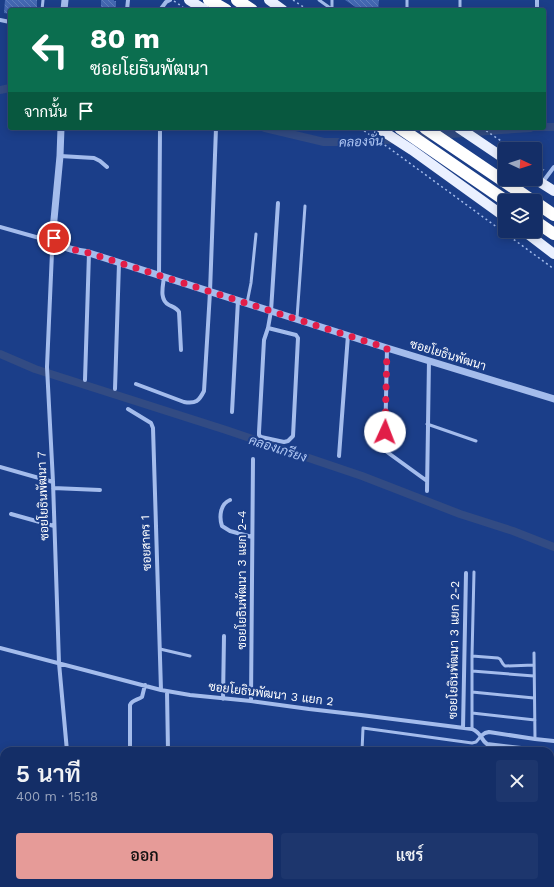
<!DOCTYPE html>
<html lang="th">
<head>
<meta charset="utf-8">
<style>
	:root { --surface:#142e67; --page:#1d366d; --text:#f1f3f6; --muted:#9da8c0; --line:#334a7b; --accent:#e69b98 }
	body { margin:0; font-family:"Work Sans",Sarabun,sans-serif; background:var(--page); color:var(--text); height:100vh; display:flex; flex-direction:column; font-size:15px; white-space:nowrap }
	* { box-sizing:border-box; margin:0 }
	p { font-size:13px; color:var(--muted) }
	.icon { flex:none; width:22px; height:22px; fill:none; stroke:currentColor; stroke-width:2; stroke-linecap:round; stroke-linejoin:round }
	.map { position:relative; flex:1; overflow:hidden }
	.details { position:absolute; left:0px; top:747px; width:554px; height:140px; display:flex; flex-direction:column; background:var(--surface); border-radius:12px 12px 0 0; box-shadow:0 2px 10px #0003,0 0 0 1px var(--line) }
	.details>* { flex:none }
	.top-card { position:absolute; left:8px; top:8px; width:538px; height:122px; border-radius:4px; box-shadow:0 2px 10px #0003,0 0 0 1px var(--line); background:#0b6e4f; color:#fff; overflow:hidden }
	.needle { width:26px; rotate:94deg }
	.buttons { position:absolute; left:498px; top:142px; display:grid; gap:8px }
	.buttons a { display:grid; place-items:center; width:44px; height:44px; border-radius:4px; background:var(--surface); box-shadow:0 2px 10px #0003,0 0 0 1px var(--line); font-size:20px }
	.pin { position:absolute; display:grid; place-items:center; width:34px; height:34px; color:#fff; margin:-17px; border:2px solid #fff; border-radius:50%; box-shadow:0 1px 4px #0007 }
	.me { position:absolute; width:44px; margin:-22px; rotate:2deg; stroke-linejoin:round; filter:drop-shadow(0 0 3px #0008) }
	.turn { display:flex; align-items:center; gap:14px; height:84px; padding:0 16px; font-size:18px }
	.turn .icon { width:52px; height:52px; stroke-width:2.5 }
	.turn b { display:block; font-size:28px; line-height:34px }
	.then { display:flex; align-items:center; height:38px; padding:0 16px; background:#0003; gap:8px; font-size:15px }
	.round { display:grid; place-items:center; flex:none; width:42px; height:42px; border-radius:4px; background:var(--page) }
	.head { display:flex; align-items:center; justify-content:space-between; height:68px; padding:0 16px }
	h1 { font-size:24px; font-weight:600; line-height:30px }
	.primary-button { display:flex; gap:8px; margin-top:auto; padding:8px 16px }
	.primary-button a { flex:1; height:46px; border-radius:4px; background:var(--accent); color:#111; font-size:16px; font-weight:600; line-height:46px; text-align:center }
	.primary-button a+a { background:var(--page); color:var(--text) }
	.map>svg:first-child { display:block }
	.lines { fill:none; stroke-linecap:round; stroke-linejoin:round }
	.canal { stroke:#324b83; stroke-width:8 }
	.building { fill:url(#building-back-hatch) }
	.path { stroke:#a4bcec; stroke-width:1.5; stroke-dasharray:2 3; stroke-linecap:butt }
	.service { stroke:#a4bcec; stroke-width:3 }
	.minor { stroke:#a4bcec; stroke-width:4 }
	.tertiary { stroke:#a4bcec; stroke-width:7 }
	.primary { stroke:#eaf0ff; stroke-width:10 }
	.motorway { stroke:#fff; stroke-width:12 }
	.route { stroke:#e11d48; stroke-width:7; stroke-dasharray:0 12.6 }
	.labels { text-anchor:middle; stroke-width:4; stroke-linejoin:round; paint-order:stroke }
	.street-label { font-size:12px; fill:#fff; stroke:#1b3e89 }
	.water-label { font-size:13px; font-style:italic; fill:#b0c7f4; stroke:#1b3e89 }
</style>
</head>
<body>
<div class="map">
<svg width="554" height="887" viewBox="0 0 554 887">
	<defs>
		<pattern id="building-back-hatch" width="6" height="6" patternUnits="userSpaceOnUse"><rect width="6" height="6" fill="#4468b2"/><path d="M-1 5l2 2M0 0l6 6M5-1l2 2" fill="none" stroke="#607fbe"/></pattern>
	</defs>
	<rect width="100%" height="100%" fill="#1b3e89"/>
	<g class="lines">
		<path class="canal" d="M 0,90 L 10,88
			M 544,127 L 554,127
			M 265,128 L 324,142 L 365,142 L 398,139
			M 414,137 L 501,130 L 530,128
			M 0,354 L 35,369 L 226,430 L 362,476 L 460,514 L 513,531 L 554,547"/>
	</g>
	<path class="building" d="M 5,0 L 37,0 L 37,10 L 10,10 L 10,14 L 4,13 Z
		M 101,0 L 114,0 L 114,1 L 116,1 L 116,10 L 101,10 Z
		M 345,0 L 379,0 L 378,10 L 365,10 L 362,7 L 360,10 Z"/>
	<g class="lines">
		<path class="path" d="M 293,0 L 308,10
			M 174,1 L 183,7
			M 360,128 L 389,148 L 554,269
			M 482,128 L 513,149
			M 535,164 L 544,170"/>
		<path class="service" d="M 319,0 L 333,10
			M 332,9 L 332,0
			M 42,10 L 43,0
			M 407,10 L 407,0
			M 460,10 L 460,0
			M 247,303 L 251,283 L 256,234
			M 297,318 L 305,206
			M 427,424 L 476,441
			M 474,572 L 472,656 L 498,658 L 500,659 L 503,664 L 505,666 L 534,665
			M 160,649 L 190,656
			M 534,653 L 535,739
			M 472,656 L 472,729
			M 472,671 L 534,676
			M 472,692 L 534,698
			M 472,713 L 535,720
			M 362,751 L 363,728 L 472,743 L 476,742 L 481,736
			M 234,883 L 235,887
			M 259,885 L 306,887
			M 330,887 L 330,883"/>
		<path class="minor" d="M 127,10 L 128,0
			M 160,10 L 166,2 L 170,0
			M 537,10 L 537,0
			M 0,20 L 10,22
			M 60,156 L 94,158 L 100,161 L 107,167
			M 542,183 L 554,167
			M 0,227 L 43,239 L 54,239
			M 57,242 L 52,252 L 47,367 L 53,482 L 59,663 L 67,751
			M 159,276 L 160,128
			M 164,277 C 163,286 159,300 169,305 C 173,307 177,308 179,312 L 181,350
			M 268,328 L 296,335 L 298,338 L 293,436 L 288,441 L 284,442 L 261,437 L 259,435 L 259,432 L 264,340 L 268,328 L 271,311 L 278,203
			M 387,348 L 385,449 L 387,452 L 427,481
			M 85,380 L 89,253
			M 136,384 L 184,402 C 196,404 199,401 204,391 L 210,292 L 216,128
			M 115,389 L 119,263
			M 128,409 L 151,423 L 153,428 L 161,690
			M 232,412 L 238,300
			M 339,456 L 348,335
			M 0,467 L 53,482
			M 53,488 L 100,490
			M 427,491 L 429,360
			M 230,500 C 220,504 219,517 222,526 L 230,531 L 252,537
			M 11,514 L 54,526
			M 0,648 L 161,690 L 190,695 L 251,701 L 309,709 L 361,715 L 472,729 C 482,733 480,739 487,744 L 548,751
			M 167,691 L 168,751
			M 223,699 L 224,636
			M 251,701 L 253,459
			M 463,728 L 466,573
			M 481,736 L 485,733 L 489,732 L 535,739 L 554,741
			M 130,751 L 130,705 C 132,700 138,700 142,697 L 145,685
			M 0,853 L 0,855
			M 81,883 L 81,887
			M 177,883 L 177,887
			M 195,887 L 195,883"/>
		<path class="tertiary" d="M 64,10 L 65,0
			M 61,128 L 60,156 L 53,230 C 53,233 53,237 55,239 C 61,249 79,251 89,253 L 387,348 L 554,399"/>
		<path class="primary" d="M 189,0 L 205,10
			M 269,0 L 283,10
			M 378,128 L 412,150 L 505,217
			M 459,128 L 505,159
			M 535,179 L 554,191
			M 524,231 L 554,254"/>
		<path class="motorway" d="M 209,0 L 226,10
			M 237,0 L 252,10
			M 400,128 L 506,201
			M 425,128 L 533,201
			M 535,202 L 554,215
			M 535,221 L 554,234"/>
	</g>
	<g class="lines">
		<path class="route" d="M 54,238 C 63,249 76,250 89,253 L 387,348 L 385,432"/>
	</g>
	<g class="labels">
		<g class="street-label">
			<text transform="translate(448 355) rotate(17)" y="4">ซอยโยธินพัฒนา</text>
			<text transform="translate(43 496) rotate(-92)" y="4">ซอยโยธินพัฒนา 7</text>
			<text transform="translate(146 543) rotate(-92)" y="4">ซอยสาคร 1</text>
			<text transform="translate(242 580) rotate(-90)" y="4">ซอยโยธินพัฒนา 3 แยก 2-4</text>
			<text transform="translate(454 650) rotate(-89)" y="4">ซอยโยธินพัฒนา 3 แยก 2-2</text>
			<text transform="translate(271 694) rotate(7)" y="4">ซอยโยธินพัฒนา 3 แยก 2</text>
		</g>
		<g class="water-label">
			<text transform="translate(361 141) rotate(-2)" y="5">คลองจั่น</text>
			<text transform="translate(278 448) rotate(18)" y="5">คลองเกรียง</text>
		</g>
	</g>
</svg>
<div class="buttons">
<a><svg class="needle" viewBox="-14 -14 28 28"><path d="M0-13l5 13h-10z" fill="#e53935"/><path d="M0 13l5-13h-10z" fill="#9da8c0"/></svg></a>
<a><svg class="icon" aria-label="layers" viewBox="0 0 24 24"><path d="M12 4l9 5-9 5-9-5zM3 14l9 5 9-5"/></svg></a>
</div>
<div class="pin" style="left:54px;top:238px;background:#d93025"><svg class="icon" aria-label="arrive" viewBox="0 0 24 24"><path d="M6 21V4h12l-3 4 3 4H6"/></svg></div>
<svg class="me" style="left:385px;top:432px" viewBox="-20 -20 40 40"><circle r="19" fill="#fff"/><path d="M0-13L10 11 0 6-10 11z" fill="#e11d48"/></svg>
<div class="top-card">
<div class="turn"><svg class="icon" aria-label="left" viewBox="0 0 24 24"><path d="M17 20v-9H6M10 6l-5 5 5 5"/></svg><div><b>80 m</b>ซอยโยธินพัฒนา</div></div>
<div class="then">จากนั้น<svg class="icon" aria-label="arrive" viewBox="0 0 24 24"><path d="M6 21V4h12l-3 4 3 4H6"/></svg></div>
</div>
<section class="details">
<div class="head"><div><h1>5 นาที</h1><p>400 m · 15:18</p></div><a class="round"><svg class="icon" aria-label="close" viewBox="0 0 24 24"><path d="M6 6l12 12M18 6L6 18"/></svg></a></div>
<div class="primary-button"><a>ออก</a><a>แชร์</a></div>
</section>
</div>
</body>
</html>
